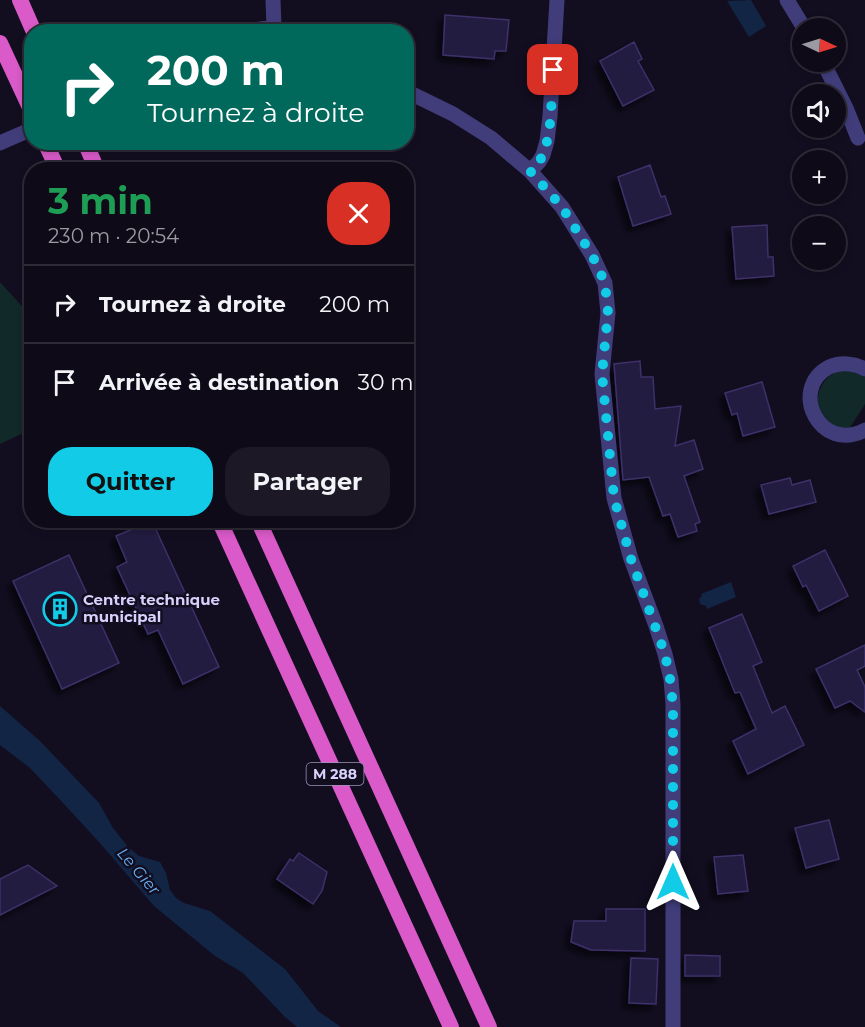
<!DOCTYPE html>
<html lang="fr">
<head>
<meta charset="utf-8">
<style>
	:root { --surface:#0e0a18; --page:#1c1825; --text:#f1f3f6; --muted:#9b9aa2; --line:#2e2b37; --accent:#12cbe7 }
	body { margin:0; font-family:Montserrat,sans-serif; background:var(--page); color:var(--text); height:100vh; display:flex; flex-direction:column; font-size:22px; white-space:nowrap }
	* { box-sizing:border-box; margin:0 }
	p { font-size:20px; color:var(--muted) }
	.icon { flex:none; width:33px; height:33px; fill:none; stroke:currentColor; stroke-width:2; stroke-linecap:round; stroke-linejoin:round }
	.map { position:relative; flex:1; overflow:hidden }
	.side { position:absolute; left:24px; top:162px; width:390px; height:366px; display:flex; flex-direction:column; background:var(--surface); border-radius:24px; box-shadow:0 3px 9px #0003,0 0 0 2px var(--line) }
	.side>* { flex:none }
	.top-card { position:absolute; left:24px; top:24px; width:390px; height:126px; border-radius:24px; box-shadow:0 3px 9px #0003,0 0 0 2px var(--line); background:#00695c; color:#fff; overflow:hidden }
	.needle { width:39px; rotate:94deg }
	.tools { position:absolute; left:792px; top:18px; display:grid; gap:12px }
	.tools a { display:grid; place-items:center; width:54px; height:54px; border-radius:50%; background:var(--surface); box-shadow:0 3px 9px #0003,0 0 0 2px var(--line); font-size:30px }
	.pin { position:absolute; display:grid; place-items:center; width:51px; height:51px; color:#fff; margin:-26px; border-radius:12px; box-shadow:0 3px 9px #0006 }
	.me { position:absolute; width:66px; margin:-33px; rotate:0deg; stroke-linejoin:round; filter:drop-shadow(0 0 4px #0008) }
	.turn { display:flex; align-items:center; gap:21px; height:126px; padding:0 24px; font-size:27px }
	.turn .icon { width:78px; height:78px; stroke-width:2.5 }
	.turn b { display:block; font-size:42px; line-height:51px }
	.round { display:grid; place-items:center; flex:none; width:63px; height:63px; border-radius:24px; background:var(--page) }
	.headline { display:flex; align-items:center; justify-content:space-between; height:102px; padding:0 24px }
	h1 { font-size:36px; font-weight:700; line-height:45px; color:#1e9e55 }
	.primary-button { display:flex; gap:12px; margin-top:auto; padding:12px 24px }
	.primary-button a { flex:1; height:69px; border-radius:24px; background:var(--accent); color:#111; font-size:24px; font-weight:700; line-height:69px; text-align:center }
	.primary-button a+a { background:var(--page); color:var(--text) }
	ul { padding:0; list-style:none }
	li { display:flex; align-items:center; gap:18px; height:78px; padding:0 24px; border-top:2px solid var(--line) }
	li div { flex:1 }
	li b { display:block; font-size:22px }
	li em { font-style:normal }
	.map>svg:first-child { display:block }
	.green { fill:#122929 }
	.water { fill:#122545 }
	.building { fill:#241c3f; stroke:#3d3069; stroke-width:1.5; filter:url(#shadow) }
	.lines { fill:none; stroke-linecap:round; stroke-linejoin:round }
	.minor { stroke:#413d7b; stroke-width:15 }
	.trunk { stroke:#d95ac8; stroke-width:16 }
	.route { stroke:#12cbe7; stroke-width:10; stroke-dasharray:0 18 }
	.labels { text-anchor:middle; stroke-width:5; stroke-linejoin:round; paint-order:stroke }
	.shield { fill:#120e20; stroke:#9c96b9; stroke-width:1.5 }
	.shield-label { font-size:14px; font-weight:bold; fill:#d7d1fb }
	.poi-label { font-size:15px; font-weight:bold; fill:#d7d1fb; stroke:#120e20; text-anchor:start }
	.water-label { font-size:16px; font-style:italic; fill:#67aef3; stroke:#120e20 }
</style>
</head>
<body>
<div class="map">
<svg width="865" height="1027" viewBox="0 0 865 1027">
	<defs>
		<filter id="shadow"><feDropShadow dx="-5.5" dy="5.5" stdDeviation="3" flood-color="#0009"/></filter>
	</defs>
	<rect width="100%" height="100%" fill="#120e20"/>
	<path class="green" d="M 0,282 L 31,316 L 32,429 L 0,444 Z
		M 838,370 L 851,370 L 865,377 L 865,404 L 849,429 C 814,427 806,388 838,370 Z"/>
	<path class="water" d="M 751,0 L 766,26 L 749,37 L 727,1 Z
		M 731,582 L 736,597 L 707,609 L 706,606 L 700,604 L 699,599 L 702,596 L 701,594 Z
		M 0,706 L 40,741 L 99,803 L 113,828 L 128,847 L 139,856 L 160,862 L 166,873 L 170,890 L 176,898 L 184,903 L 210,911 L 285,969 L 318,1011 L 341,1027 L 297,1027 L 285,1017 L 243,973 L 215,956 L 154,906 L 99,842 L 64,804 L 30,768 L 0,745 Z"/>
	<path class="building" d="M 445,15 L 509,20 L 506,51 L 495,51 L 494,59 L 443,55 Z
		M 634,42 L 642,59 L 638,61 L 654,90 L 623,106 L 600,61 Z
		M 650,165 L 661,197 L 665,196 L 671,214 L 633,226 L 618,177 Z
		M 767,225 L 768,257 L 773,257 L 774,276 L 736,279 L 732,227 Z
		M 640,361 L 641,377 L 653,377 L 655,409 L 681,406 L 675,446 L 694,440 L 703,469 L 684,476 L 700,522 L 695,524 L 697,531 L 678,537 L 670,514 L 663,516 L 649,477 L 623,480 L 614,364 Z
		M 762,382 L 775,427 L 743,436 L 737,413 L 732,415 L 725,393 Z
		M 790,478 L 792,485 L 810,480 L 816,502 L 769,514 L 761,485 Z
		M 152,521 L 219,667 L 183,684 L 158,630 L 148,634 L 117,567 L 127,562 L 116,536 Z
		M 825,550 L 848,596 L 819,611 L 806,585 L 803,587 L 793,566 Z
		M 69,555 L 119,663 L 62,689 L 13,581 Z
		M 742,614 L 762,662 L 753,666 L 772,713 L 785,706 L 804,745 L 748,774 L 733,741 L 756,729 L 740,692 L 735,693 L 709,628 Z
		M 865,645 L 865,666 L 857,670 L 865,687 L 865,712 L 850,701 L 835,708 L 816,669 Z
		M 829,820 L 839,859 L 806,868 L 795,828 Z
		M 299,853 L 327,872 L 322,891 L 313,904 L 277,879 L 290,859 L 293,861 Z
		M 743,855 L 748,891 L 718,894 L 714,857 Z
		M 28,865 L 57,886 L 0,915 L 0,879 Z
		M 606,909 L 645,909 L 645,951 L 591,950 L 571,942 L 574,921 L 606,921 Z
		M 685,955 L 720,956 L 720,976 L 685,976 Z
		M 631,958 L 658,959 L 656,1004 L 629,1003 Z"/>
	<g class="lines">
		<path class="minor" d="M 273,0 L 274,27
			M 787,0 L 804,28
			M 249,32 C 264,26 278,28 293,32
			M 823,62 L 846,108 L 858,138
			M 406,91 L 453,114 L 491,138 L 530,171 L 562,207 L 592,255 L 605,283 L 608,313 L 602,374 L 614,498 L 631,559 L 656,626 L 665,654 L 671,679 L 673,704 L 673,1027
			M 0,143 L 32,129
			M 530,171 L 539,162 L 543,155 L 547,141 L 550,116 L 557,0
			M 865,369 C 854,363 840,362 829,367 C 788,389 820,454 865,430"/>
		<path class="trunk" d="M 20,0 L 34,32
			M 0,43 L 32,112
			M 45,142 L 58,170
			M 85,142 L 97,170
			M 219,520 L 451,1027
			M 258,520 L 489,1027"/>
	</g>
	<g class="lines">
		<path class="route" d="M 553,70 C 551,96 553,132 542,156 C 540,162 535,166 530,171 L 562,207 L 592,255 L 605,283 L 608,313 L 602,374 L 614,498 L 631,559 L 665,654 L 670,679 L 673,705 L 673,882"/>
	</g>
	<defs>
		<g id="building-ring" transform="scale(1.725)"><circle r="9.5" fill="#120e20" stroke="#12cbe7" stroke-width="1.5"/><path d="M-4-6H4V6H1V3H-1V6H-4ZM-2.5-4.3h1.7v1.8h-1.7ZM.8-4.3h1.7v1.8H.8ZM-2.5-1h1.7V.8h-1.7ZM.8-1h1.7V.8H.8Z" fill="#12cbe7"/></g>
	</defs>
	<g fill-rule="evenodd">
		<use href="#building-ring" x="60" y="609"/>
	</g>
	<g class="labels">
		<rect class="shield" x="306.5" y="763" width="57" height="22" rx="4.5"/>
		<g class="shield-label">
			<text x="335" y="779">M 288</text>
		</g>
		<g class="poi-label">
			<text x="83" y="605">Centre technique<tspan x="83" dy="17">municipal</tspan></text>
		</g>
		<g class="water-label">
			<text transform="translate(139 871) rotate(49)" y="6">Le Gier</text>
		</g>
	</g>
</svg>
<div class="tools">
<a><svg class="needle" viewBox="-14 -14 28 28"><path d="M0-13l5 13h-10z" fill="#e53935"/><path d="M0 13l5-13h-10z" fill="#9b9aa2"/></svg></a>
<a><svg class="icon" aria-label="sound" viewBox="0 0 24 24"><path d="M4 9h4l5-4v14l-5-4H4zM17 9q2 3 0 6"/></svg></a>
<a>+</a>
<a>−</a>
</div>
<div class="pin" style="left:553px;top:70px;background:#d93025"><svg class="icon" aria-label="arrive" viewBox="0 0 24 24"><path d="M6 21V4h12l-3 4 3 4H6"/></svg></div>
<svg class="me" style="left:673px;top:882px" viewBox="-20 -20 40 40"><path d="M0-17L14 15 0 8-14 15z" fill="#12cbe7" stroke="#fff" stroke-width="4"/></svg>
<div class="top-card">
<div class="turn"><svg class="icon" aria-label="right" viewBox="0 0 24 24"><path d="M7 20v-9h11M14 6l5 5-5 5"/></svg><div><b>200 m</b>Tournez à droite</div></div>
</div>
<section class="side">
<div class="headline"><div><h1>3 min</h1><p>230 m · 20:54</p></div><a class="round" style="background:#d93025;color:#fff"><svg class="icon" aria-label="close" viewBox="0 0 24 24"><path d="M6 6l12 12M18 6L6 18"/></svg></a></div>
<ul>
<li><svg class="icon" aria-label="right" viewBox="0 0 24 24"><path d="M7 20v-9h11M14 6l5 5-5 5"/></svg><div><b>Tournez à droite</b></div><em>200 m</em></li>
<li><svg class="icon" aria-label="arrive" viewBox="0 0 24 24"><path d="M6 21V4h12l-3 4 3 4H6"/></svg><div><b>Arrivée à destination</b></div><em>30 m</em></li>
</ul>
<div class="primary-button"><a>Quitter</a><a>Partager</a></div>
</section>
</div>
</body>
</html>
